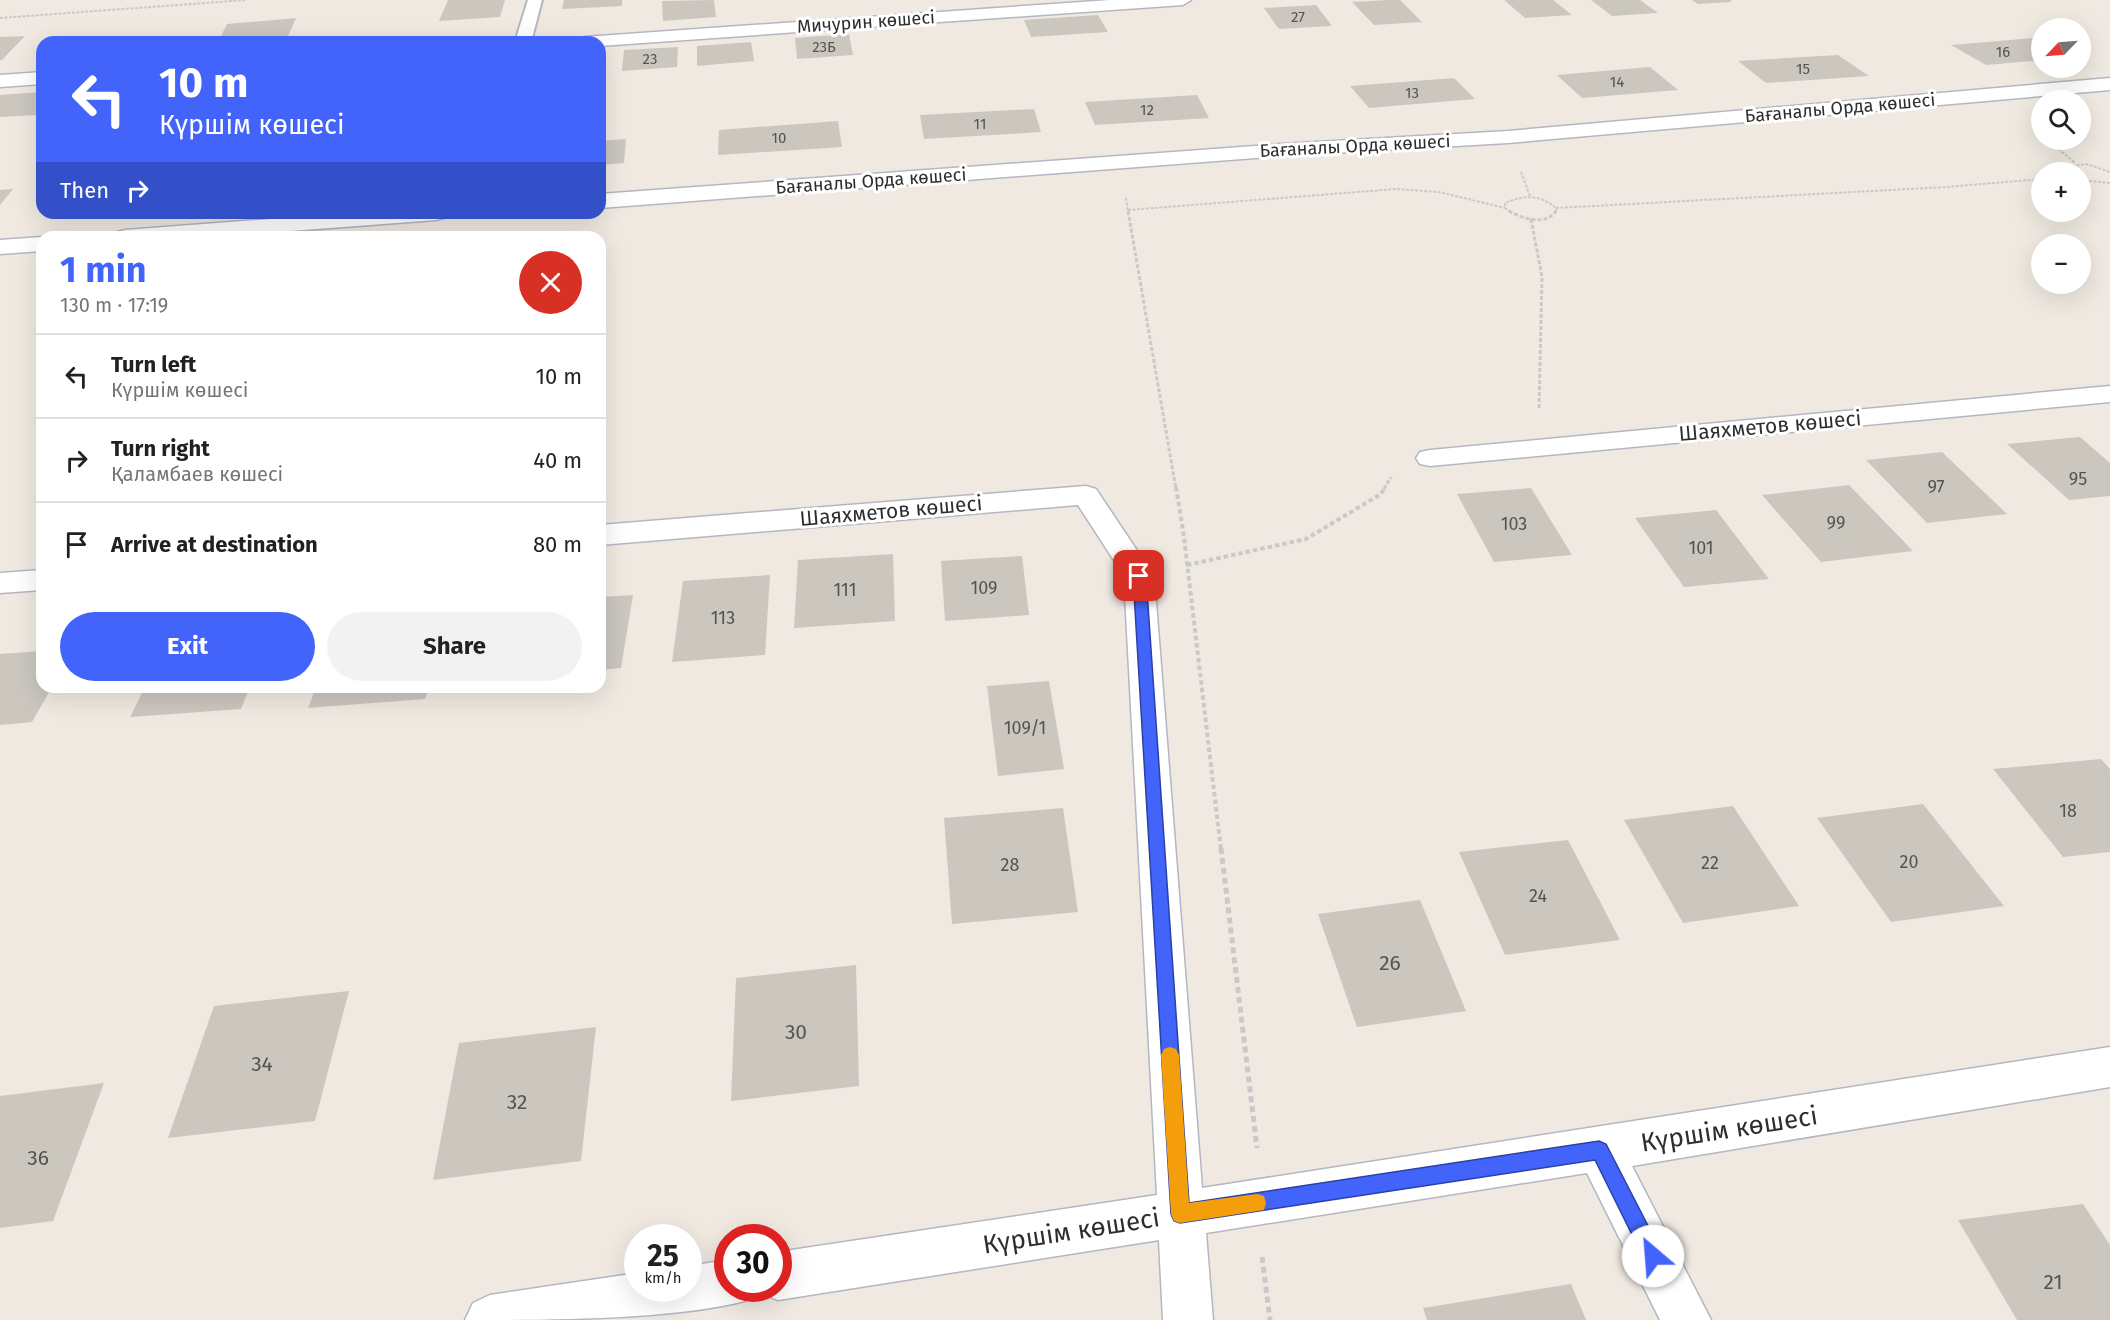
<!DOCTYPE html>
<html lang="en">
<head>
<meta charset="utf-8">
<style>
	:root { --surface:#fff; --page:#f2f2f2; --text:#202124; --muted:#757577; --line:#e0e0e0; --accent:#4264fb }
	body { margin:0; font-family:"Fira Sans",sans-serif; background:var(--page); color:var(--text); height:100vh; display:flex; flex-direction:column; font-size:22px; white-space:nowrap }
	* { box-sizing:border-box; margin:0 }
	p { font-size:20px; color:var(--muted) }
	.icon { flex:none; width:33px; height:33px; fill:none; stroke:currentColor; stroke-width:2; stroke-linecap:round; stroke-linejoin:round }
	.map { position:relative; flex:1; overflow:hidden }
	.panel { position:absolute; left:36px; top:231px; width:570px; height:462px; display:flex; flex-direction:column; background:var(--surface); border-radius:18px; box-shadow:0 6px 24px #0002 }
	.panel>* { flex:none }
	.banner { position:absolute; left:36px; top:36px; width:570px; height:183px; border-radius:18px; box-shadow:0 6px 24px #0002; background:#4264fb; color:#fff; overflow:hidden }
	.needle { width:39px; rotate:245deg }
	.tools { position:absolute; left:2031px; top:18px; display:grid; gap:12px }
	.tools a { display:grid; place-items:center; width:60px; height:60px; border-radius:50%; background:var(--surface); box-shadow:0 6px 24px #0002; font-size:30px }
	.speed { position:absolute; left:624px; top:1224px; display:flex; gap:12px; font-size:30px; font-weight:700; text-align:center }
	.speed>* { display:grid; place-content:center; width:78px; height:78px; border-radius:50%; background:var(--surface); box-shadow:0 6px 24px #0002; line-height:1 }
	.speed small { font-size:15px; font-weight:400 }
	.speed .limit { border:9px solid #d22; background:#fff; color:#111 }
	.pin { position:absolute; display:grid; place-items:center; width:51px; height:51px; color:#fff; margin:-26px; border-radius:12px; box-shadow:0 3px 9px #0006 }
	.me { position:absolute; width:66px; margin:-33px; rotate:333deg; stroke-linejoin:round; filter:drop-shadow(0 0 4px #0008) }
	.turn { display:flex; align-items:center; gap:21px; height:126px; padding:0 24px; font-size:27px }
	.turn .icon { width:78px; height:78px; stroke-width:2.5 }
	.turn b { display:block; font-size:42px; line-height:51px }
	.then { display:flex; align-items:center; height:57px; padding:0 24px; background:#0003; gap:12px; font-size:22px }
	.round { display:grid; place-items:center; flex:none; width:63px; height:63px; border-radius:32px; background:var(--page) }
	.overview { display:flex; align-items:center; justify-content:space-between; height:102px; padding:0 24px }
	h1 { font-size:36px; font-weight:700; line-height:45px; color:var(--accent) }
	.cta { display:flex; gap:12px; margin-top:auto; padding:12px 24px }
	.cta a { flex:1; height:69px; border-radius:36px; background:var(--accent); color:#fff; font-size:24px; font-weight:700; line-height:69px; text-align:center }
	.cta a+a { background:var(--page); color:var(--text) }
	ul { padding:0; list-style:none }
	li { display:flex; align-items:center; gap:18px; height:84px; padding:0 24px; border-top:2px solid var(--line) }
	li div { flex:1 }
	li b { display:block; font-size:22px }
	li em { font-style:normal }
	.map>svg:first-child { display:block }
	.building { fill:#cbc7bf }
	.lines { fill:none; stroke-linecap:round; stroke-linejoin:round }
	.service-casing { stroke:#b4b7c1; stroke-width:4 }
	.minor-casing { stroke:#b4b7c1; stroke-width:3 }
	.tertiary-casing { stroke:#b4b7c1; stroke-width:3 }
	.path-far3 { stroke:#c9c9c9; stroke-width:2; stroke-dasharray:3 1.5; stroke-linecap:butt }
	.path-far2 { stroke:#c9c9c9; stroke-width:3; stroke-dasharray:4 2; stroke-linecap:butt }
	.path-far1 { stroke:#c9c9c9; stroke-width:4; stroke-dasharray:4.5 3; stroke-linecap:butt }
	.path { stroke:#c9c9c9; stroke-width:5; stroke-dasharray:6 4; stroke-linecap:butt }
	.service { fill:#fff; fill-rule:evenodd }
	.minor { fill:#fff; fill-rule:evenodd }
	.tertiary { fill:#fff; fill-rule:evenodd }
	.route { fill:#4264fb; stroke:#2b41a3; stroke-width:1.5 }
	.slow { fill:#f59e0b }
	.labels { text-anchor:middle; stroke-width:6; stroke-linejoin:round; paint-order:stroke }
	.far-number-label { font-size:15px; fill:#555452 }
	.far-street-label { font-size:18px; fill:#2e2e2e; stroke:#fff }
	.number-label { font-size:18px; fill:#555452 }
	.street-label { font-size:21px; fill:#2e2e2e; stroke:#fff }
	.near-number-label { font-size:21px; fill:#555452 }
	.near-street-label { font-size:26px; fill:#2e2e2e; stroke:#fff }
</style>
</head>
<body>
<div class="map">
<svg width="2110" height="1320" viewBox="0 0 2110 1320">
	<rect width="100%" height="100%" fill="#efe9e1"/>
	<path class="building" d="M 448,0 L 505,0 L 500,17 L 439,21 Z
		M 564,0 L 622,0 L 622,6 L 562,9 Z
		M 714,0 L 716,17 L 663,21 L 662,1 Z
		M 1388,0 L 1400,0 L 1422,22 L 1374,25 L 1352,2 Z
		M 1504,0 L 1553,0 L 1572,15 L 1525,18 Z
		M 1591,0 L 1640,0 L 1658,13 L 1612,16 Z
		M 1692,0 L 1731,0 L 1731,2 L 1698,4 Z
		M 1316,5 L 1332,26 L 1279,29 L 1264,8 Z
		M 1098,15 L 1108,32 L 1031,37 L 1024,20 Z
		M 296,18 L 286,41 L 218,42 L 227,24 Z
		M 849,34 L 853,55 L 797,59 L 795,38 Z
		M 25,36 L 2,60 L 0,60 L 0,37 Z
		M 2033,38 L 2042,42 L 2042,60 L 1986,65 L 1951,45 Z
		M 751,42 L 754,61 L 697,66 L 697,46 Z
		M 678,47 L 677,67 L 622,71 L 624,50 Z
		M 1838,55 L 1869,76 L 1766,83 L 1738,61 Z
		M 1650,67 L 1678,90 L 1582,98 L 1557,75 Z
		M 1454,78 L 1475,99 L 1369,108 L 1350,86 Z
		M 42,92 L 42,109 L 36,115 L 0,117 L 0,95 Z
		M 1197,95 L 1209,118 L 1095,125 L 1085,102 Z
		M 1034,109 L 1041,132 L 924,139 L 920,115 Z
		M 838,121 L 842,147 L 718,155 L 719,130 Z
		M 626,139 L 624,163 L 600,165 L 600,141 Z
		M 13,189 L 0,205 L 0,190 Z
		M 2080,437 L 2110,463 L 2110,496 L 2069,500 L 2007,444 Z
		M 1942,452 L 2007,514 L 1927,523 L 1866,460 Z
		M 1849,485 L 1913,551 L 1821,562 L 1762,495 Z
		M 1531,488 L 1572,555 L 1494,562 L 1457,494 Z
		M 1716,510 L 1769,579 L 1684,587 L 1635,518 Z
		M 893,554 L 895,621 L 794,628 L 798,560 Z
		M 1022,556 L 1029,615 L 945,621 L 941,561 Z
		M 770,575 L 765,655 L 672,662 L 683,581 Z
		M 633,595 L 621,668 L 600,670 L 600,597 Z
		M 42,651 L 42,687 L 52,687 L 32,722 L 0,725 L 0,654 Z
		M 1049,681 L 1064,769 L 998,776 L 987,686 Z
		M 145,687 L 250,687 L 241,709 L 130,717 Z
		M 316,687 L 429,687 L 425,699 L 308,708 Z
		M 2101,759 L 2110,769 L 2110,852 L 2063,857 L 1993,769 Z
		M 1923,804 L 2004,906 L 1891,922 L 1817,818 Z
		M 1733,806 L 1799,906 L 1683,923 L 1624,820 Z
		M 1063,808 L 1078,912 L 952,924 L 944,818 Z
		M 1568,840 L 1620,940 L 1505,955 L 1459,852 Z
		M 1420,900 L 1466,1011 L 1357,1027 L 1318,914 Z
		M 856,965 L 859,1086 L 731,1101 L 736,978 Z
		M 349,991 L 315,1121 L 168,1138 L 214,1006 Z
		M 596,1027 L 581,1161 L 433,1180 L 459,1043 Z
		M 104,1083 L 53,1221 L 0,1228 L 0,1096 Z
		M 2083,1204 L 2110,1245 L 2110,1320 L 2017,1320 L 1958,1220 Z
		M 1571,1284 L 1586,1320 L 1427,1320 L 1423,1308 Z"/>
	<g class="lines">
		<g class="service-casing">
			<path id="service" d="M 528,0 L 542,0 L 531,42 L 515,42 Z"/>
		</g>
		<g class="minor-casing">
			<path id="minor" d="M 1110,0 L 1191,0 L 1183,5 L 600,46 L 600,42 L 575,42 L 584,37 Z
				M 42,72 L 42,84 L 0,87 L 0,75 Z
				M 2110,386 L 2110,402 L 1430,466 L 1420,464 L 1416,458 L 1420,452 L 1430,450 Z
				M 1086,486 L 1096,489 L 1154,576 L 1202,1188 L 2110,1047 L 2110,1087 L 1632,1166 L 1711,1320 L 1660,1320 L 1587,1173 L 1206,1233 L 1213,1320 L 1163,1320 L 1159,1240 L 778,1300 L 761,1293 L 759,1288 L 778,1288 L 778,1252 L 1157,1195 L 1124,576 L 1078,505 L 600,545 L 600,525 Z
				M 42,570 L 42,590 L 0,593 L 0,573 Z
				M 728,1260 L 728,1288 L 750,1288 L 745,1301 C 672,1320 546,1320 465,1320 L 473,1303 L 490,1295 L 638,1273 L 638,1288 L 688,1288 L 688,1266 Z"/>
		</g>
		<g class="tertiary-casing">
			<path id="tertiary" d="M 2110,78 L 2110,90 L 1508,143 L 1281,156 L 600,208 L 600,194 L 1281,144 L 1508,131 Z
				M 349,213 L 447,213 L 444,218 L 436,220 L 213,237 L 114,237 L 117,232 L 125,230 Z
				M 42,237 L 42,251 L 0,254 L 0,240 Z"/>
		</g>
		<path class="path-far3" d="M 0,18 L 246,0
			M 2032,129 L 2042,135
			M 2048,140 L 2075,163
			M 1521,172 L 1530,196
			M 2066,172 L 2064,167 L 2087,164 L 2110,172
			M 2080,180 L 2110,183
			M 1126,198 L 1128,212
			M 1556,208 L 1946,187 L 2042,179
			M 1128,210 L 1396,189 L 1439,192 L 1505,208
			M 1511,212 L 1505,208 L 1505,203 C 1523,195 1540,194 1556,208 L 1556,212"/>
		<path class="path-far2" d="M 1128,211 L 1176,489
			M 1509,211 C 1523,219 1546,226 1556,211
			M 1531,219 L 1542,277 L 1539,408
			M 1384,489 L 1391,477"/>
		<path class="path-far1" d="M 1176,487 L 1184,537 L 1221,850
			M 1187,565 L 1306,539 L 1381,494 L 1385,487"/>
		<path class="path" d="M 1221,848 L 1257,1148
			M 1262,1257 L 1270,1320"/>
		<use href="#service" class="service"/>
		<use href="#minor" class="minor"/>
		<use href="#tertiary" class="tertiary"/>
	</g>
	<path class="route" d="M 1139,572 L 1146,576 L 1189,1203 L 1599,1141 L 1606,1144 L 1660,1249 L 1663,1256 L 1660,1263 L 1653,1266 L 1646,1263 L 1595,1160 L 1180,1223 L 1174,1221 L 1171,1214 L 1133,576 Z"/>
	<path class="slow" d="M 1170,1047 L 1176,1049 L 1179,1055 L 1189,1203 L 1257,1194 L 1264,1196 L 1266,1203 L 1264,1210 L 1180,1223 L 1174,1221 L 1171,1214 L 1161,1055 L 1164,1049 Z"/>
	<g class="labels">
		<g class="far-number-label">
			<text x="1298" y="22">27</text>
			<text x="824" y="52">23Б</text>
			<text x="2003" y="57">16</text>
			<text x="650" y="64">23</text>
			<text x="1803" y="74">15</text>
			<text x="1617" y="87">14</text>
			<text x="1412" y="98">13</text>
			<text x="1147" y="115">12</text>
			<text x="980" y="129">11</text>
			<text x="779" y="143">10</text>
		</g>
		<g class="far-street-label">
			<text transform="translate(866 22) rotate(-4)" y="6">Мичурин көшесі</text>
			<text transform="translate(1840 108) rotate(-5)" y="6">Бағаналы Орда көшесі</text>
			<text transform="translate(1355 146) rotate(-3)" y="6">Бағаналы Орда көшесі</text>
			<text transform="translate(871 181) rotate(-4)" y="6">Бағаналы Орда көшесі</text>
		</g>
		<g class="number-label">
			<text x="2078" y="485">95</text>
			<text x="1936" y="493">97</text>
			<text x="1836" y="529">99</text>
			<text x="1514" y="530">103</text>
			<text x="1701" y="554">101</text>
			<text x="984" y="594">109</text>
			<text x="845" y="596">111</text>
			<text x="723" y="624">113</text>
			<text x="1025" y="734">109/1</text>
			<text x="2068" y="817">18</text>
			<text x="1909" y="868">20</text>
			<text x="1710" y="869">22</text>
			<text x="1010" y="871">28</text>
			<text x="1538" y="902">24</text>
		</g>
		<g class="street-label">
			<text transform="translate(1770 426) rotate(-5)" y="7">Шаяхметов көшесі</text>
			<text transform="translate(891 511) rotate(-5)" y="7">Шаяхметов көшесі</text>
		</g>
		<g class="near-number-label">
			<text x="1390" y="970">26</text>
			<text x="796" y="1039">30</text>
			<text x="262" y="1071">34</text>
			<text x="517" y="1109">32</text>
			<text x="38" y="1165">36</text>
			<text x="2053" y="1289">21</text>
		</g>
		<g class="near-street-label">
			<text transform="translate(1729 1129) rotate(-9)" y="9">Күршім көшесі</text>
			<text transform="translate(1071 1231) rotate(-9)" y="9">Күршім көшесі</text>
		</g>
	</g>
</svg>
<div class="tools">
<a><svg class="needle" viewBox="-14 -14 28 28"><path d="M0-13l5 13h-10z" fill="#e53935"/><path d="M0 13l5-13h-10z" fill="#757577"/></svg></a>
<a><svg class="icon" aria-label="search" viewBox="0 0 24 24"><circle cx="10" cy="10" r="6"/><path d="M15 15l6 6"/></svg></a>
<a>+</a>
<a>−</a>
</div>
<div class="speed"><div>25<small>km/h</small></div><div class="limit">30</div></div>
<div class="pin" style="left:1139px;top:576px;background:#d93025"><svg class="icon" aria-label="arrive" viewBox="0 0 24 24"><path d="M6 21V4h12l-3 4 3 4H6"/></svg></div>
<svg class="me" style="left:1653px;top:1256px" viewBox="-20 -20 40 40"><circle r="19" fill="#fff"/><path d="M0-13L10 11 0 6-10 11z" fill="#4264fb"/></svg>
<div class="banner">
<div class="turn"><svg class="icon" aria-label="left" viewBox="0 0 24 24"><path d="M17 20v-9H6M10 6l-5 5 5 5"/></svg><div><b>10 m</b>Күршім көшесі</div></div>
<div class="then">Then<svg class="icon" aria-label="right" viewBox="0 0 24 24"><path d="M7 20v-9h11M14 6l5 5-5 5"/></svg></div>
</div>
<section class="panel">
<div class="overview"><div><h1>1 min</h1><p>130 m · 17:19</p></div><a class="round" style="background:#d93025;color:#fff"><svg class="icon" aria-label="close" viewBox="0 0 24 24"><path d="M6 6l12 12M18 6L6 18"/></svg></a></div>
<ul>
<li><svg class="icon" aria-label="left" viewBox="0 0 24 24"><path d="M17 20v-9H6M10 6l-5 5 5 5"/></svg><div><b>Turn left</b><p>Күршім көшесі</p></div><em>10 m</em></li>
<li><svg class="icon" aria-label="right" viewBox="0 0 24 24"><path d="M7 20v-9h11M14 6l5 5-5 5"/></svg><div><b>Turn right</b><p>Қаламбаев көшесі</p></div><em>40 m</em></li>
<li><svg class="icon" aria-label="arrive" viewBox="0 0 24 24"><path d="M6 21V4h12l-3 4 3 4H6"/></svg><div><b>Arrive at destination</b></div><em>80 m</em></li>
</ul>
<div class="cta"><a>Exit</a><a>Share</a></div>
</section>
</div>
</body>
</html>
